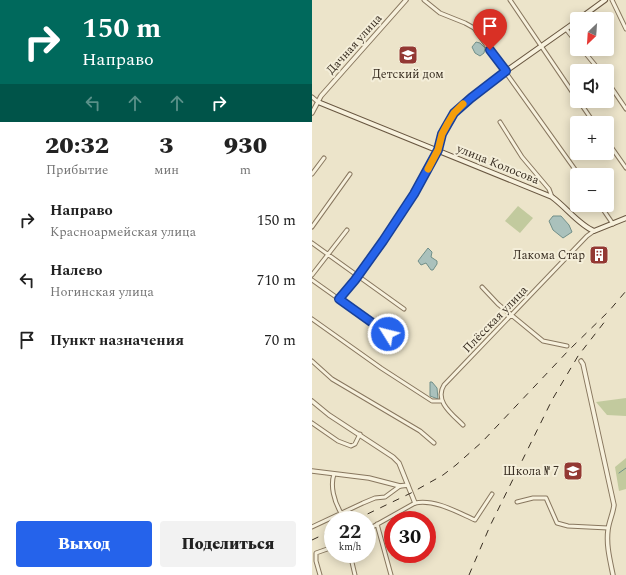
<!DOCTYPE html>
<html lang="ru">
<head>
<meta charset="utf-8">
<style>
	:root { --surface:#fff; --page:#f2f2f2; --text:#222; --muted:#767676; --accent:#2563eb }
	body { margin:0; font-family:Spectral,serif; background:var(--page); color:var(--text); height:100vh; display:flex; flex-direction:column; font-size:15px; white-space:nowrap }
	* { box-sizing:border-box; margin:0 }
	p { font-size:13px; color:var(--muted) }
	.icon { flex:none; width:22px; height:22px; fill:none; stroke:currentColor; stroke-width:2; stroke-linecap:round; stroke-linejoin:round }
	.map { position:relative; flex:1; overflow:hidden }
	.details { display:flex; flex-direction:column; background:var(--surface); width:312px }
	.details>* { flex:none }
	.hud { background:#00695c; color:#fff; overflow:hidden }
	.needle { width:26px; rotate:205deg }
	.buttons { position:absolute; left:258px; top:12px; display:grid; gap:8px }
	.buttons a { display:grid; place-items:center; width:44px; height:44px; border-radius:4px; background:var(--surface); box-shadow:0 2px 10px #0003; font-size:20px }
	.speed { position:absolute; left:12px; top:511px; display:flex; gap:8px; font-size:20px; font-weight:700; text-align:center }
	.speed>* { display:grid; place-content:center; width:52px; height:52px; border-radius:50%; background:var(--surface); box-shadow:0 2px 10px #0003; line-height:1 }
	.speed small { font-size:10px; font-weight:400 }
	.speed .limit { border:6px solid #d22; background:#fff; color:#111 }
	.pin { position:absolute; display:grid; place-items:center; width:34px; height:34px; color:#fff; margin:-41px -17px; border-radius:50% 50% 50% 0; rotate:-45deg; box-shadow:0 0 4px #0007 }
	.pin .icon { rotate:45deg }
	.me { position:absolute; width:44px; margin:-22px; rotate:306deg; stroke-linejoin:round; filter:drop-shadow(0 0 3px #0008) }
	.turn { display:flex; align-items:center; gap:14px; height:84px; padding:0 16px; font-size:18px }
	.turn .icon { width:52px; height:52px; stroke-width:2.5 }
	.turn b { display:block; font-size:28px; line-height:34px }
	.lanes { display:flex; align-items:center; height:38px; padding:0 16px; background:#0003; justify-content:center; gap:20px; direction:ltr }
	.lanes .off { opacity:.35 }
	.eta { display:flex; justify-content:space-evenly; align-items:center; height:68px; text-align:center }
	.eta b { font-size:24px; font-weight:800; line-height:28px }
	.action { display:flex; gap:8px; margin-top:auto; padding:8px 16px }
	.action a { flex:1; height:46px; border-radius:4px; background:var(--accent); color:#fff; font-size:16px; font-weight:800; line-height:46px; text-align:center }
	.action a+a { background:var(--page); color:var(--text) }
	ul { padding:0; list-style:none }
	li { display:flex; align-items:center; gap:12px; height:60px; padding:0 16px }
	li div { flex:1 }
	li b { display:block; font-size:15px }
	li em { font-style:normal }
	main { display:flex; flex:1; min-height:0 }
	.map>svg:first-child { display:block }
	.green { fill:#c2ca9e }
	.water { fill:#aac1bc; stroke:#718f89 }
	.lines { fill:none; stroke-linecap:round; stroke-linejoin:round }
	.stream { stroke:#718f89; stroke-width:1 }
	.minor-casing { stroke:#88775f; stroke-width:5 }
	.tertiary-casing { stroke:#88775f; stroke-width:5.5 }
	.secondary-casing { stroke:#6a5842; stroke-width:6 }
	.minor { stroke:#f7f1dd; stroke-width:3 }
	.tertiary { stroke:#f7f1dd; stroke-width:3.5 }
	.secondary { stroke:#f7f1dd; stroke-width:4 }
	.rail { stroke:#392e22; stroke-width:1; stroke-dasharray:7 7; stroke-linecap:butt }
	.route-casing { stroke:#184099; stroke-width:10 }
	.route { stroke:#2563eb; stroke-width:7 }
	.slow { stroke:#f59e0b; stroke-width:7 }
	.labels { text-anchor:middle; stroke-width:4; stroke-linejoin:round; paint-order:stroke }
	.street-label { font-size:12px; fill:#392e22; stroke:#f4eed9 }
	.poi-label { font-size:12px; fill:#392e22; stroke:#f4eed9; text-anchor:end }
</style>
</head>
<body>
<main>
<section class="details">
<div class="hud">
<div class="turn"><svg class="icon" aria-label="right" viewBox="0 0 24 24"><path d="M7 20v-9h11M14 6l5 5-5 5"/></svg><div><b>150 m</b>Направо</div></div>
<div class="lanes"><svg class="icon off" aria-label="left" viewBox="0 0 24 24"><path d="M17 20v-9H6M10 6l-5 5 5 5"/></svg><svg class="icon off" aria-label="ahead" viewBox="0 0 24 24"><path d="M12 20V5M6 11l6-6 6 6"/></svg><svg class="icon off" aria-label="ahead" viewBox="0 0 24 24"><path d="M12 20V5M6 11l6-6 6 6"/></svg><svg class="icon" aria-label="right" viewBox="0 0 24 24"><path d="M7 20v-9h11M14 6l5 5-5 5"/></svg></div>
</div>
<div class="eta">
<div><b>20:32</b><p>Прибытие</p></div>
<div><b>3</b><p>мин</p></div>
<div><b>930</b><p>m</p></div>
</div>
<ul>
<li><svg class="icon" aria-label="right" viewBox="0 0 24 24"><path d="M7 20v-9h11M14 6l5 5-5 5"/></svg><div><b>Направо</b><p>Красноармейская улица</p></div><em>150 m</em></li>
<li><svg class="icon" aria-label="left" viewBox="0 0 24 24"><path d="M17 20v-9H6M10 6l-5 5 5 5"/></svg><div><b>Налево</b><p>Ногинская улица</p></div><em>710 m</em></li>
<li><svg class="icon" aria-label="arrive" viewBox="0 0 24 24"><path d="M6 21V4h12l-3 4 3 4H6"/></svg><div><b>Пункт назначения</b></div><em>70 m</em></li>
</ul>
<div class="action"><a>Выход</a><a>Поделиться</a></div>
</section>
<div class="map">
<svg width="314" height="575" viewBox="0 0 314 575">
	<rect width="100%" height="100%" fill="#ece4ca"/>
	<path class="green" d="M 206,206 L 221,218 L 208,233 L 193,221 Z
		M 314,398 L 314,416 L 295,415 L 284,402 Z
		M 314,458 L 314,489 L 307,491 L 303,467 Z"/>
	<path class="water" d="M 164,42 L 168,43 L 173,48 L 172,53 L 168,56 L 163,53 L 160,47 Z
		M 241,216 L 249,216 L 257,225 L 260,232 L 251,238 L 241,230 L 237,221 Z
		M 116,248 L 120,252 L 119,257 L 125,261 L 125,264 L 121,270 L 119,270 L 114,263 L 109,265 L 106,261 Z
		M 118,382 L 120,382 L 125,388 L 126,399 L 118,396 Z"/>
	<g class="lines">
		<path class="stream" d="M 307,473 L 314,468"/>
		<g class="minor-casing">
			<path id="minor" d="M 112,0 L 128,13 L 153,23 L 162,28 L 267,175
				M 198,0 L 265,99
				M 300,0 L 314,29
				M 254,29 L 265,43
				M 270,49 L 288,71
				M 295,81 L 314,109
				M 0,97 L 6,102
				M 267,101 L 282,123
				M 188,122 L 210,157 L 237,189 L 240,197
				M 295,141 L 314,168
				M 0,174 L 12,158
				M 288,205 L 301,224
				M 0,227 L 38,174
				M 0,243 L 92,309
				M 0,275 L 35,230
				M 0,280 L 76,334
				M 170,287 L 186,304 L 231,341 L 255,346
				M 27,299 C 54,266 81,231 103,194 C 111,180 118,165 126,150
				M 0,319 L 69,368 L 120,401 L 129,401
				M 0,361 L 20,379 L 108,431 L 122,443
				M 0,423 L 26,441 L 39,446 L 43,444 L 48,434
				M 151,425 C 140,414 122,401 132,385 L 275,236 L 282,231
				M 22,474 C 18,486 22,501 29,513
				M 205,502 L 221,498 L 234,498 L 245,523 L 256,526 L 296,528
				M 65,524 L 79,575
				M 0,527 L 51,503 L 63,498 L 73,497 L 88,486
				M 55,530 L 103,503 C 123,499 145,512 163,520 L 180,494
				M 38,554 L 43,575
				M 8,575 L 4,561 L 4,553 L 21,547"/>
		</g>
		<g class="tertiary-casing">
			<path id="tertiary" d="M 0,113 L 9,96 L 94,0
				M 269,361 L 271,364 L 302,505 C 301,514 297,521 296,530 C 294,545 298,560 301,575
				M 0,401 L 17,415 L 81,457 L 87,463 L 103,503
				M 0,471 L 57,478 L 88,486 L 96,485"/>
		</g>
		<g class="secondary-casing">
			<path id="secondary" d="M 267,19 L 293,0
				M 6,102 L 240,197 C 254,207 267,225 282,231 L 314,218
				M 126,150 L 130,134 L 142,113 L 149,106 L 194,71 L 265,21"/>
		</g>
		<use href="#minor" class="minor"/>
		<use href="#tertiary" class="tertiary"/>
		<use href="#secondary" class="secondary"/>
		<path class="rail" d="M 43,520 L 99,493 L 131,475 L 144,465 L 170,442 L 257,350 L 297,311 L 314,291
			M 0,540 L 21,530
			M 157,575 L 178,526 L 240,400 L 266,356 L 294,320"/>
	</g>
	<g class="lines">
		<g class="route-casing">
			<path id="route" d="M 76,334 L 27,299 L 43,280 L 71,241 L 102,194 L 126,150 L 130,134 L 142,113 L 159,98 L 194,71 L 178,50"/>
		</g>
		<use href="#route" class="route"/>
		<path class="slow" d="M 116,169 L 126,150 L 130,134 L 136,123 L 142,113 L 151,104"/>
	</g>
	<defs>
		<g id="school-square" transform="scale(1)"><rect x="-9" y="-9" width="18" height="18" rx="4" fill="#933833" stroke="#f4eed9"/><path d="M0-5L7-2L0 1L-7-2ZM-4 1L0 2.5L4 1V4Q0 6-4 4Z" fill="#fff"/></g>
		<g id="building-square" transform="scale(1)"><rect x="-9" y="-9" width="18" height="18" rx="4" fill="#933833" stroke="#f4eed9"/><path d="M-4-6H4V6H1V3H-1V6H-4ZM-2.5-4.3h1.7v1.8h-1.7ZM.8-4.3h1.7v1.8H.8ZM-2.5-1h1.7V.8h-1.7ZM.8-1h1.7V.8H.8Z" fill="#fff"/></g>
	</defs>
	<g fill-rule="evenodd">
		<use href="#school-square" x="96" y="55"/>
		<use href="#building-square" x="287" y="255"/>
		<use href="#school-square" x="261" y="471"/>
	</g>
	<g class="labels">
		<g class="street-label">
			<text transform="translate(42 44) rotate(-48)" y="4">Дачная улица</text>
			<text transform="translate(186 164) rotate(22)" y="4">улица Колосова</text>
			<text transform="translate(183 319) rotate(-46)" y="4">Плёсская улица</text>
		</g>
		<g class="poi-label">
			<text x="96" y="78" text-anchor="middle">Детский дом</text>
			<text x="273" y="259">Лакома Стар</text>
			<text x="247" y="475">Школа № 7</text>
		</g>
	</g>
</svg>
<div class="buttons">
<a><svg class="needle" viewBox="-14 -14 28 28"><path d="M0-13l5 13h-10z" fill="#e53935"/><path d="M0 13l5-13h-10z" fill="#767676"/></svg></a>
<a><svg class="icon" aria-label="sound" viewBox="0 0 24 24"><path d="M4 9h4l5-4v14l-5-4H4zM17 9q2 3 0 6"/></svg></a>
<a>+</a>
<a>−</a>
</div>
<div class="speed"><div>22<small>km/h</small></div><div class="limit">30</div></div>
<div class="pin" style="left:178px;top:50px;background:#d93025"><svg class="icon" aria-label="arrive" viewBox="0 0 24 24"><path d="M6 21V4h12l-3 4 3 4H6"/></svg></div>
<svg class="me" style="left:76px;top:334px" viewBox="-20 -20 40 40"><circle r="17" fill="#2563eb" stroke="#fff" stroke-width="3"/><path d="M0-11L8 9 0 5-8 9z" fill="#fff"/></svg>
</div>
</main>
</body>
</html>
